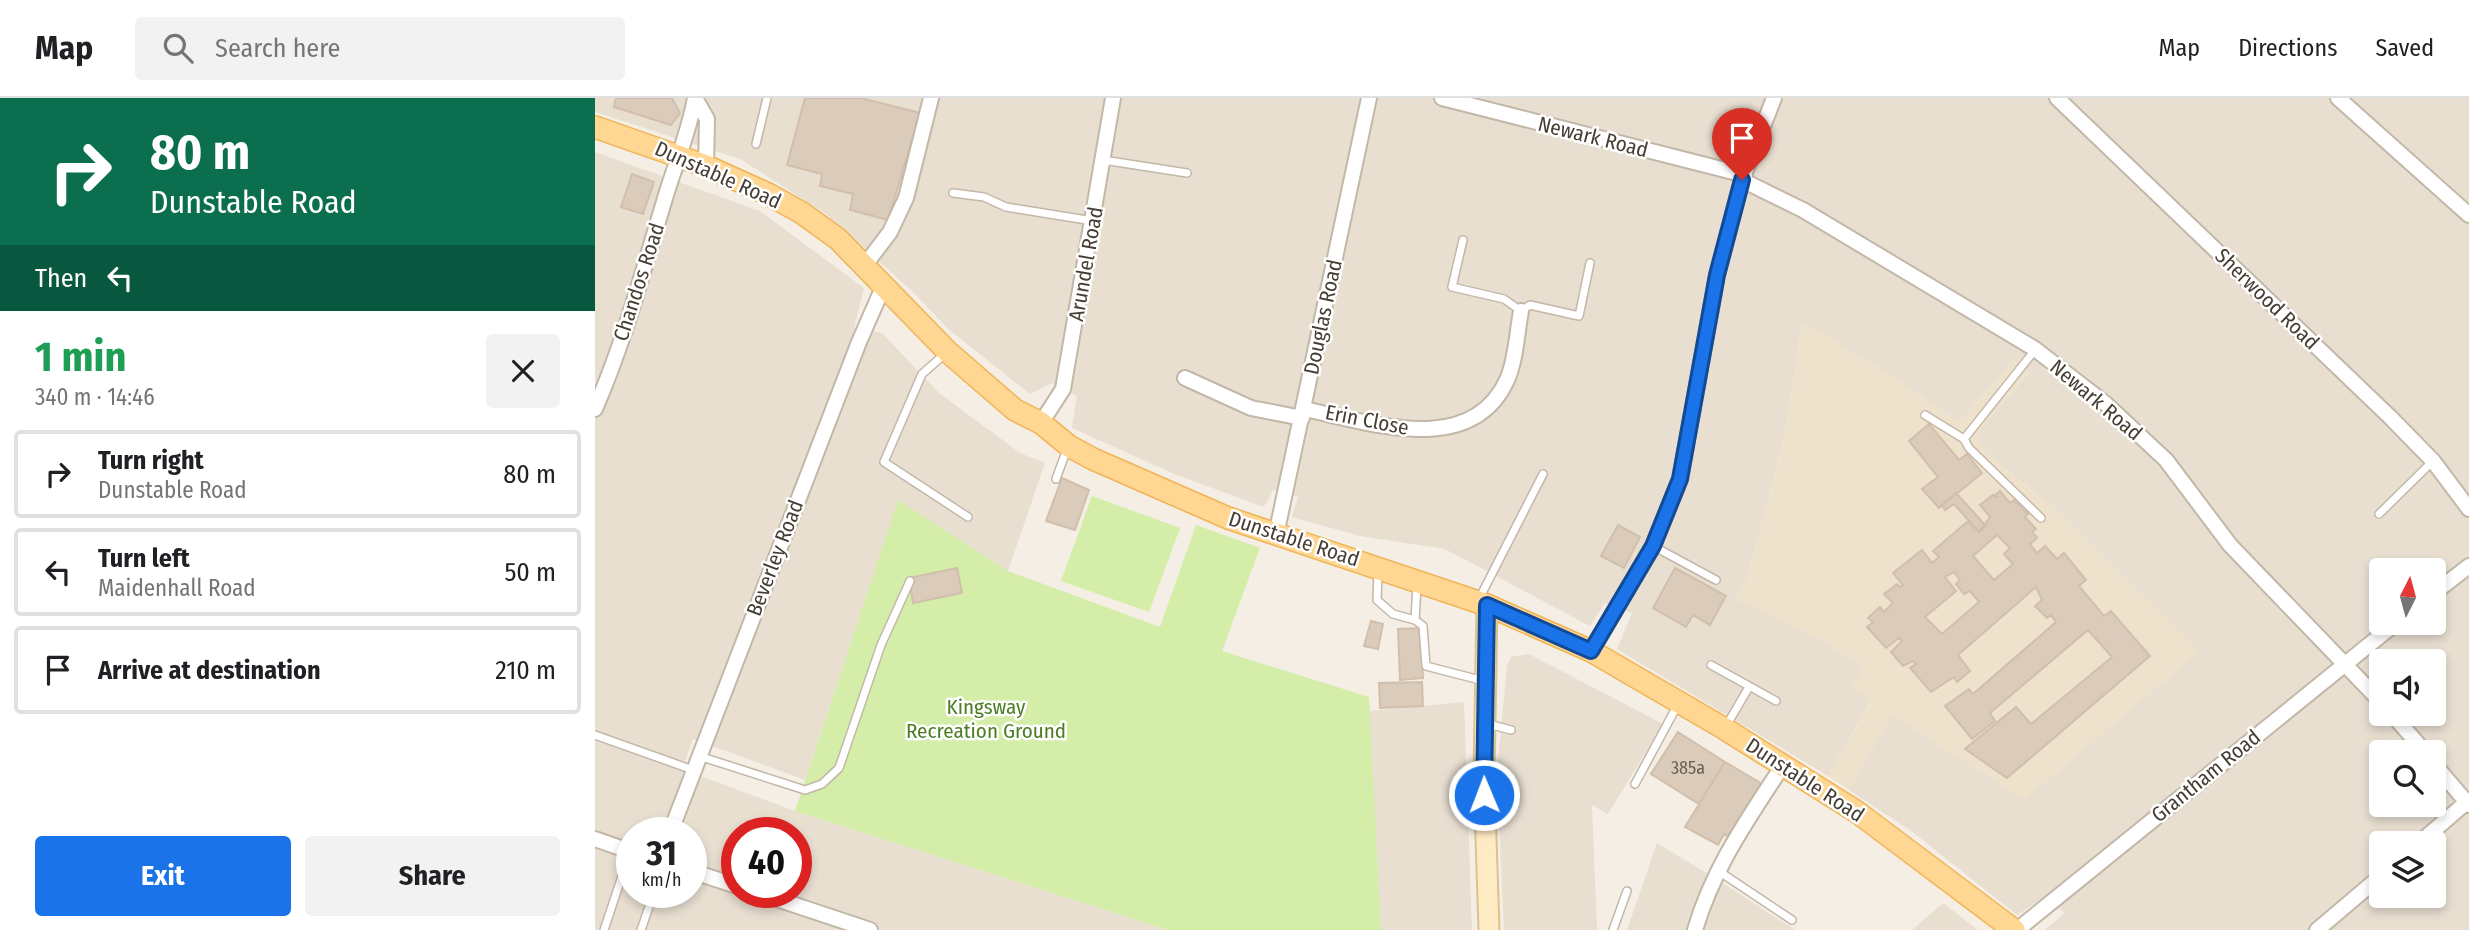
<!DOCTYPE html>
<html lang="en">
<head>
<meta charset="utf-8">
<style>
	:root { --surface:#fff; --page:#f2f2f2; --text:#202124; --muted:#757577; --line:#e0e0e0; --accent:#1a73e8 }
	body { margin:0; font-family:"Fira Sans Condensed",sans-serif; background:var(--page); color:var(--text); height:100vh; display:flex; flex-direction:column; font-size:26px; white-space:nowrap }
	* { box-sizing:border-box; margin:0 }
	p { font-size:23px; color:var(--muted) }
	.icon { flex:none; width:38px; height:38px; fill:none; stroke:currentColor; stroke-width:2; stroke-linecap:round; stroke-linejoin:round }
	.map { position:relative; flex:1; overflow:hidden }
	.panel { display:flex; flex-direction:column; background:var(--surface); width:595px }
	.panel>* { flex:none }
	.banner { background:#0b6e4f; color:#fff; overflow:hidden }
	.needle { width:46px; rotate:6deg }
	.tools { position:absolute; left:1774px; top:460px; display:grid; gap:14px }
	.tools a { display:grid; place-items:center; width:77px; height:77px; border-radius:7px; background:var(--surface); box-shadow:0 4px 10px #0003; font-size:35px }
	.speed { position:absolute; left:21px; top:719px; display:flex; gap:14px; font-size:35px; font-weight:700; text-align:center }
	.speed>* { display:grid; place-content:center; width:91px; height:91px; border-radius:50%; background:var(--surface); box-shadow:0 4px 10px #0003; line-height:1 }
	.speed small { font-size:18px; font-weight:400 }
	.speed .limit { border:10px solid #d22; background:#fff; color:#111 }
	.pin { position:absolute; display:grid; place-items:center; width:60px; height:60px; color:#fff; margin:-72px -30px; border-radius:50% 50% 50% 0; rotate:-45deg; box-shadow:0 0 7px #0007 }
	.pin .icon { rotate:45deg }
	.me { position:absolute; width:77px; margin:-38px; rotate:359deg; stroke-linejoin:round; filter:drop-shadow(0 0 5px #0008) }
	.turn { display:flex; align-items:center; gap:24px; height:147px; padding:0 35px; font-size:32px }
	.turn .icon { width:91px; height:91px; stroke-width:2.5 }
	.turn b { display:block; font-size:49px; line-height:60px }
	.then { display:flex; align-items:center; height:66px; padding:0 35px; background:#0003; gap:14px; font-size:26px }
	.round { display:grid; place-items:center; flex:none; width:74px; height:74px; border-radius:7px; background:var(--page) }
	.head { display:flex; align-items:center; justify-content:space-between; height:119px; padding:0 35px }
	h1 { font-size:42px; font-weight:700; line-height:52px; color:#1e9e55 }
	.action { display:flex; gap:14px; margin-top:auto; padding:14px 35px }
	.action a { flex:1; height:80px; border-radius:7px; background:var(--accent); color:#fff; font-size:28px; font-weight:700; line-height:80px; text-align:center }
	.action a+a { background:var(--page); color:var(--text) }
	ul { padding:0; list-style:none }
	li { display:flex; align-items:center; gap:21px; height:88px; margin:0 14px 10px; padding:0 21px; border:4px solid var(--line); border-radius:7px }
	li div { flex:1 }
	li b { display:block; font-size:26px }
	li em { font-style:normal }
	header { display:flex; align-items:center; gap:42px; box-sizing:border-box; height:98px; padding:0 35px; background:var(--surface); border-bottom:2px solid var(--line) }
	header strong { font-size:33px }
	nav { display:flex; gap:38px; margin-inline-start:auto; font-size:24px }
	.search { width:490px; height:63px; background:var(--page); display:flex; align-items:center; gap:18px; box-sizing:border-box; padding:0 24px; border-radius:7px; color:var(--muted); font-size:26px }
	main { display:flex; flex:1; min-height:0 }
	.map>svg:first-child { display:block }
	.residential { fill:#e8dfd1; fill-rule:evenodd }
	.education { fill:#efe2cc }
	.green { fill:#d4eda8 }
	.building { fill:#dacbbb; stroke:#d2bfab; stroke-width:2; fill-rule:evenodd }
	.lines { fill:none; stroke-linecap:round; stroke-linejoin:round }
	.lane-casing { stroke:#c3b7a8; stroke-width:10 }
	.street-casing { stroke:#c3b7a8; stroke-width:18 }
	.secondary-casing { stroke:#dbc290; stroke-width:23 }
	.primary-casing { stroke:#f0b456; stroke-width:24 }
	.lane { stroke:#fff; stroke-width:7 }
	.street { stroke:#fff; stroke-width:14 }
	.secondary { stroke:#ffebc3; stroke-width:19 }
	.primary { stroke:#ffd692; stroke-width:21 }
	.route-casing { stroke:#114b97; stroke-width:18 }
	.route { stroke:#1a73e8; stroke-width:12 }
	.labels { text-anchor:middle; stroke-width:5; stroke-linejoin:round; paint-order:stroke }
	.number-label { font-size:18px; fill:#6b6055 }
	.street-label { font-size:21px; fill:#463d33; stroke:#fff }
	.park-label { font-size:21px; fill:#4c7e21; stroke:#fff }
</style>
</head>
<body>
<header>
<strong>Map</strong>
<div class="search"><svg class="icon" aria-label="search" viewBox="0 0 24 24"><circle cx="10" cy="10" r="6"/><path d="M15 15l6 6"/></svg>Search here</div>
<nav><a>Map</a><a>Directions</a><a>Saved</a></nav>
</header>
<main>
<section class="panel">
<div class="banner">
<div class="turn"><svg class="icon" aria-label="right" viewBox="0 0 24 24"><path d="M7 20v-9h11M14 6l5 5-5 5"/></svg><div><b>80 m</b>Dunstable Road</div></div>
<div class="then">Then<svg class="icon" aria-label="left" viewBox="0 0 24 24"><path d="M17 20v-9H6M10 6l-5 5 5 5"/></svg></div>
</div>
<div class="head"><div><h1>1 min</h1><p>340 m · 14:46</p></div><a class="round"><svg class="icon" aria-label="close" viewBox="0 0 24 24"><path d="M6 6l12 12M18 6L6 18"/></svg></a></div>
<ul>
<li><svg class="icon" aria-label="right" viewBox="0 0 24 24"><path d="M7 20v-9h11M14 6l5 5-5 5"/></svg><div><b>Turn right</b><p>Dunstable Road</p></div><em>80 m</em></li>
<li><svg class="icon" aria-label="left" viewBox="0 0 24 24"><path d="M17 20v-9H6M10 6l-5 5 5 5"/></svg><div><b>Turn left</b><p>Maidenhall Road</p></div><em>50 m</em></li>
<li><svg class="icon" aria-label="arrive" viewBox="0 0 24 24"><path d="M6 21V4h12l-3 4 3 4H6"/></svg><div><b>Arrive at destination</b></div><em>210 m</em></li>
</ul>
<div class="action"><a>Exit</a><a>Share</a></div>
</section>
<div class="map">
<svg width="1874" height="832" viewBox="0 0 1874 832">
	<rect width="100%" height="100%" fill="#f4eee4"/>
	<path class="residential" d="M 0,0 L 1874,0 L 1874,832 L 1450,832 L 1470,815 L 1449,799 L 1422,817 L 1315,732 L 1254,692 L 1297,616 L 1457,678 L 1604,553 L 1455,406 L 1389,354 L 1383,341 L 1385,331 L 1434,274 L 1418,263 L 1364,325 L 1304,282 L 1207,224 L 1192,324 L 1180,375 L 1153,478 L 1141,501 L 1227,542 L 1270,569 L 1276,603 L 1233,678 L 1022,551 L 1037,515 L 1010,505 L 995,528 L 850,451 L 765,438 L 697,419 L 703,399 L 678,392 L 669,409 L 579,376 L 477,330 L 482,298 L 457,285 L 435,296 L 352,230 L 318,194 L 231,116 L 145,61 L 0,14 ZM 1787,472 L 1839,472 L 1839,525 L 1787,525 ZM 1787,564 L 1839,564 L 1839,616 L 1787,616 ZM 1787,654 L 1839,654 L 1839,707 L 1787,707 ZM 1787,746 L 1839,746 L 1839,798 L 1787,798 Z
		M 0,54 L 165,113 L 269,190 L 259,230 L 287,235 L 344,295 L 425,355 L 450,365 L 413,473 L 303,403 L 210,682 L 98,641 L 87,671 L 200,713 L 573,832 L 0,832 ZM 37,735 L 96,735 L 96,794 L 37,794 ZM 142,735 L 201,735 L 201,794 L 142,794 Z
		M 934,556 L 1068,626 L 1013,716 L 997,707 L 1002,832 L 909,832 L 902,673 L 912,568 L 916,559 Z
		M 869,604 L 877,832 L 786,832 L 774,613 Z
		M 1062,745 L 1123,782 L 1200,832 L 1032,832 Z
		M 1348,805 L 1383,832 L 1317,832 Z"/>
	<path class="education" d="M 1207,223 L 1304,282 L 1364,325 L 1419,262 L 1434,273 L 1385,331 L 1383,341 L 1389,354 L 1455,406 L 1605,553 L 1429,702 L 1297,617 L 1254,692 L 1233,678 L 1276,604 L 1256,589 L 1270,569 L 1227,542 L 1140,501 L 1153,478 L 1180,375 L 1192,324 Z"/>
	<path class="green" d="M 497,398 L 585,430 L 554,514 L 466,483 Z
		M 303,402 L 413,473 L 565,529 L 601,427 L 665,450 L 627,553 L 774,599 L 786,832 L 573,832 L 200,713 Z"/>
	<path class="building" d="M 21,0 L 77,0 L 85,15 L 76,27 L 19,9 Z
		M 210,0 L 266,0 L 325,15 L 293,122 L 255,112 L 258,96 L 225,88 L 227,76 L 192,67 Z
		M 37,76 L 59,84 L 48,116 L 26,109 Z
		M 1334,326 L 1364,362 L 1372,356 L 1387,375 L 1344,410 L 1327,391 L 1343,379 L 1314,343 Z
		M 467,380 L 494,392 L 480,432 L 451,423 Z
		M 1405,393 L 1415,405 L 1419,402 L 1433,416 L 1430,419 L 1441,431 L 1437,434 L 1442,440 L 1435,446 L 1442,455 L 1450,448 L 1462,461 L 1469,455 L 1491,482 L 1484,488 L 1509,518 L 1516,513 L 1555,558 L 1412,680 L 1370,651 L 1421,609 L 1436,626 L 1517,559 L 1493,532 L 1395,615 L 1400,623 L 1377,641 L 1350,608 L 1374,591 L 1378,596 L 1461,524 L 1456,517 L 1452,520 L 1440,508 L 1447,502 L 1441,489 L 1363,557 L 1375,573 L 1362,584 L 1359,579 L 1336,594 L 1315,570 L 1321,566 L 1318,563 L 1308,568 L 1296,554 L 1307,543 L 1304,540 L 1291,550 L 1272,529 L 1278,524 L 1273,520 L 1285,509 L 1289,514 L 1298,505 L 1289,496 L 1302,486 L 1305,489 L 1308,487 L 1298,475 L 1327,452 L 1337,465 L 1344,459 L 1338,453 L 1373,423 L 1384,434 L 1395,419 L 1385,407 L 1398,397 L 1403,400 L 1400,397 ZM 1402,437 L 1415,450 L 1409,456 L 1418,466 L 1399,482 L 1378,458 ZM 1359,474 L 1365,482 L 1361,486 L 1369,496 L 1375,493 L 1384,504 L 1347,536 L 1330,519 L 1361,493 L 1350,479 Z
		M 1361,395 L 1391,428 L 1384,434 L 1359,406 L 1350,412 L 1347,407 Z
		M 1023,427 L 1045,439 L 1029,470 L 1006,458 Z
		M 362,470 L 367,495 L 318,505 L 314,480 Z
		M 1080,470 L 1131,498 L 1115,527 L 1098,517 L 1091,529 L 1058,510 Z
		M 776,523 L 788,526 L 783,551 L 769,548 Z
		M 825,530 L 828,580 L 805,582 L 803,531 Z
		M 827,584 L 828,608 L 785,610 L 784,585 Z
		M 1083,634 L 1130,664 L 1104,706 L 1056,676 Z
		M 1130,664 L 1169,687 L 1136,741 L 1129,736 L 1123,747 L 1090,729 Z"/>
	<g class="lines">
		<g class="lane-casing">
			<path id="lane" d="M 161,46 L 172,0
				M 508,62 L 592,75
				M 358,95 L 389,99 L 411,109 L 498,123
				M 868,142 L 857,189 L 909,201 L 926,213 L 935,207 L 984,218 L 995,165
				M 1440,252 L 1369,341 L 1374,350 L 1446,420
				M 352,254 L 327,276 L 289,364 L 373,419
				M 1330,317 L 1369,341
				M 461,381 L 472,351
				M 1784,416 L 1838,363
				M 1058,448 L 1121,482
				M 783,473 L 782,502 L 798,516 L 820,522
				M 822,487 L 820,522 L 828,528 L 831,568 L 889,583
				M 883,503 L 948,376
				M 1116,567 L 1181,603
				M 893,626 L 916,632
				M 1130,630 L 1154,589
				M 0,637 L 98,672
				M 104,658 L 210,692 L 227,686 L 244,670 L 286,547 L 315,483
				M 1040,686 L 1082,608
				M 1122,772 L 1197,822
				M 9,832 L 35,754
				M 46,832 L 59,794
				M 1018,832 L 1032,793"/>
		</g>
		<g class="street-casing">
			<path id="street" d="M 100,0 L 112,21 L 111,68
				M 847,0 L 1150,77
				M 1462,0 L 1796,320 L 1838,363 L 1874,411
				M 1743,0 L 1874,117
				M 1147,82 L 1208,112 L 1440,251 L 1511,306 L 1571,362 L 1635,447 L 1787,605
				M 270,167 L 295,134 L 311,100 L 336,0
				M 590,280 L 656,310 L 707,320
				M 0,311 C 30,242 49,169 71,97 C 81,64 94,34 100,0
				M 709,311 C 774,324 876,361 912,282 C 921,262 922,234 926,213
				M 446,325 L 468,291 L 518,0
				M 681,437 L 774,0
				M 1839,495 L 1874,468
				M 996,553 L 1058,448 L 1085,381 L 1122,177 L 1147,82 L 1179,0
				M 1797,616 L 1830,654
				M 1839,666 L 1874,707
				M 75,735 L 264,244 L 289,187
				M 0,741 L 37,754
				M 1823,746 L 1874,702
				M 96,773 L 142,788
				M 161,794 L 275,832
				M 1100,832 C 1118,770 1153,721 1188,667
				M 1422,832 L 1801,525
				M 1722,832 L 1787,777"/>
		</g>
		<g class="secondary-casing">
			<path id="secondary" d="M 892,507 L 889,679 L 894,832"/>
		</g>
		<g class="primary-casing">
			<path id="primary" d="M 0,29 L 111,68 L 173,96 L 207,115 L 243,141 L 353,254 L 420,312 L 446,325 L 474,348 L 498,361 L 633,420 L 892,507 L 996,553 L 1130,631 L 1262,714 L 1419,832"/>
		</g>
		<use href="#lane" class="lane"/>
		<use href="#street" class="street"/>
		<use href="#secondary" class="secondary"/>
		<use href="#primary" class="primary"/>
	</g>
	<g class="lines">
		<g class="route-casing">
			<path id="route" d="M 889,697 L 892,507 L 996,553 L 1058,448 L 1085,381 L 1122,177 L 1147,82"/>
		</g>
		<use href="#route" class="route"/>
	</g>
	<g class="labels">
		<g class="number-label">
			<text x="1093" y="676">385a</text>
		</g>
		<g class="street-label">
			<text transform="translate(998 39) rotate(14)" y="7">Newark Road</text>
			<text transform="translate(123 77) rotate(24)" y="7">Dunstable Road</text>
			<text transform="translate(491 166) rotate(-80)" y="7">Arundel Road</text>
			<text transform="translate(44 184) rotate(-72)" y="7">Chandos Road</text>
			<text transform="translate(1672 201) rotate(44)" y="7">Sherwood Road</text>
			<text transform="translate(728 219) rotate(-78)" y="7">Douglas Road</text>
			<text transform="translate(1501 302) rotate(40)" y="7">Newark Road</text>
			<text transform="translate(772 322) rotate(11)" y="7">Erin Close</text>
			<text transform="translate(699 441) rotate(18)" y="7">Dunstable Road</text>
			<text transform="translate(180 460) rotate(-69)" y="7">Beverley Road</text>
			<text transform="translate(1611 678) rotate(-39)" y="7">Grantham Road</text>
			<text transform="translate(1210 682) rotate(33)" y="7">Dunstable Road</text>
		</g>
		<g class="park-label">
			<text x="391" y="616">Kingsway<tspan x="391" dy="24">Recreation Ground</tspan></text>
		</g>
	</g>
</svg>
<div class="tools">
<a><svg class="needle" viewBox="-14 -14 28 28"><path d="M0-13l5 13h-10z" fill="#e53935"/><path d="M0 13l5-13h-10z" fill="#757577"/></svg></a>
<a><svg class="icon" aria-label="sound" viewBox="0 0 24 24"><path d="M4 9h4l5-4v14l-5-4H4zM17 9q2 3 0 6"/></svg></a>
<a><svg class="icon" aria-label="search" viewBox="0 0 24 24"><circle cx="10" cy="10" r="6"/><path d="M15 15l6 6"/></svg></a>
<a><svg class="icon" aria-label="layers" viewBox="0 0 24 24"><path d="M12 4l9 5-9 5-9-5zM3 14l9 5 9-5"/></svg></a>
</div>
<div class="speed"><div>31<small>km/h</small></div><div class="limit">40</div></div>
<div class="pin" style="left:1147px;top:82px;background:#d93025"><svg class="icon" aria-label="arrive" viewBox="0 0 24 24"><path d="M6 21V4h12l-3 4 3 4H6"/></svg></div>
<svg class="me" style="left:889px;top:697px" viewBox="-20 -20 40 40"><circle r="17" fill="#1a73e8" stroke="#fff" stroke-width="3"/><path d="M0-11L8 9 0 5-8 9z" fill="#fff"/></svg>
</div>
</main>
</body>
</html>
